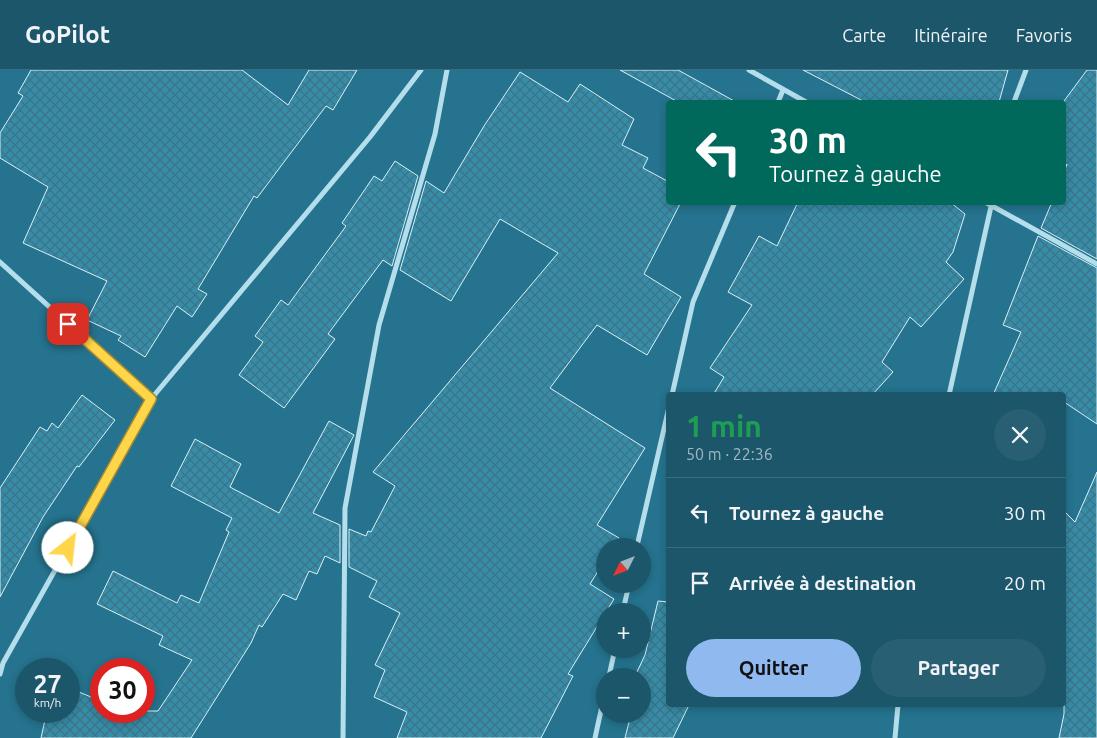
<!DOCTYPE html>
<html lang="fr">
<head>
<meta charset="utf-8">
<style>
	:root { --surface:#1c566a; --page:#295f72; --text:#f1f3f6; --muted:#a0b7c1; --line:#3a6c7e; --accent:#90b9f0 }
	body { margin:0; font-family:Ubuntu,sans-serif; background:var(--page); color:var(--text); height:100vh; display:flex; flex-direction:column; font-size:19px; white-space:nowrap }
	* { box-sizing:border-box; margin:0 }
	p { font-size:16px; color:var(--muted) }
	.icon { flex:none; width:28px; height:28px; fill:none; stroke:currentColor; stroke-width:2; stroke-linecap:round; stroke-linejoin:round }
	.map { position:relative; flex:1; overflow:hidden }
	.sheet { position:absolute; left:666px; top:322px; width:400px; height:315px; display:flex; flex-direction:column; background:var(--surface); border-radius:5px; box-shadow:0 2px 8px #0003 }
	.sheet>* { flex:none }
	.guide { position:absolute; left:666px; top:30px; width:400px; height:105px; border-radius:5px; box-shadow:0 2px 8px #0003; background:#00695c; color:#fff; overflow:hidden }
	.needle { width:32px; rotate:228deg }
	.buttons { position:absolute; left:596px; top:468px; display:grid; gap:10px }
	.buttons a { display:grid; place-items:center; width:55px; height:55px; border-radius:50%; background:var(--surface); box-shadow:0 2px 8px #0003; font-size:25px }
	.speed { position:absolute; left:15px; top:588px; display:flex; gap:10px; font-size:25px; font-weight:700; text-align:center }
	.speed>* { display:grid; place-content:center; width:65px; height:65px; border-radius:50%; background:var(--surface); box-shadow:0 2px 8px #0003; line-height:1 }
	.speed small { font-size:12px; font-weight:400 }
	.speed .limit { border:8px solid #d22; background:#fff; color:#111 }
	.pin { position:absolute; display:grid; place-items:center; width:42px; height:42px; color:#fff; margin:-21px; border-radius:10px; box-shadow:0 2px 8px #0006 }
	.me { position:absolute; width:55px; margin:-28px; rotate:29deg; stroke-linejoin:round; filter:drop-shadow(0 0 4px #0008) }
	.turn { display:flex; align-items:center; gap:18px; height:105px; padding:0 20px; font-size:22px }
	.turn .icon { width:65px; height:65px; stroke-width:2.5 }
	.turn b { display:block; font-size:35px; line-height:42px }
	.round { display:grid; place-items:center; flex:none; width:52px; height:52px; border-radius:26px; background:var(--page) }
	.head { display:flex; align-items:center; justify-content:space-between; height:85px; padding:0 20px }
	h1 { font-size:30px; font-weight:700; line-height:38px; color:#1e9e55 }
	.primary-button { display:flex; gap:10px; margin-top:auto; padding:10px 20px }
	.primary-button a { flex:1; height:58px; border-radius:30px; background:var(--accent); color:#111; font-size:20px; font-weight:700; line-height:58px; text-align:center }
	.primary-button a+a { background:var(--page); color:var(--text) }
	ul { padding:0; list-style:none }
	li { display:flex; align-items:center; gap:15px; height:70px; padding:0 20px; border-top:1px solid var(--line) }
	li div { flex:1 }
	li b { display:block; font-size:19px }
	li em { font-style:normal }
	header { display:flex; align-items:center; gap:30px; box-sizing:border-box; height:70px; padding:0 25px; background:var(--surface); border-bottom:1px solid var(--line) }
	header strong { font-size:24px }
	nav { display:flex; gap:28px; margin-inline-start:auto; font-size:18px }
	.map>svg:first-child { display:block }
	.building { fill:url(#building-cross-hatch); stroke:#d9f1f8 }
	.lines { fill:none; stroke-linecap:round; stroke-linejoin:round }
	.street { stroke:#b4deeb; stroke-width:5 }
	.route-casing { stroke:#a68a30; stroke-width:12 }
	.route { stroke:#ffd54a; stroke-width:9 }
</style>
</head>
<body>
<header>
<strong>GoPilot</strong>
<nav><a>Carte</a><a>Itinéraire</a><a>Favoris</a></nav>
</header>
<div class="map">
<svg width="1097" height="668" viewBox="0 0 1097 668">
	<defs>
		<pattern id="building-cross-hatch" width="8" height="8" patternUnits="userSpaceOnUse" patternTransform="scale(1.25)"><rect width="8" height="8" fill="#358daa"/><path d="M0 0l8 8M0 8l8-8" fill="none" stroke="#3e7384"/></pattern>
	</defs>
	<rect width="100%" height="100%" fill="#25738e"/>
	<path class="building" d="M 31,0 L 242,0 L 288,35 L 309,0 L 357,0 L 333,40 L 326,36 L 257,128 L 254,126 L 198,219 L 207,224 L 192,247 L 177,236 L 145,287 L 118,270 L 121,266 L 87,250 L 107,211 L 23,173 L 48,117 L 0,88 L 0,63 L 23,26 L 18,23 Z
		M 620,0 L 678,0 L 736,32 L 678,32 Z
		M 803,0 L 1008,0 L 999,32 L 865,32 Z
		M 1087,0 L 1097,0 L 1097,189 L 1041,158 L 1052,132 L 1064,132 L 1064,103 L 1067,94 L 1064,98 L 1064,31 Z
		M 520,2 L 568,32 L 580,14 L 634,49 L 622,75 L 648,88 L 643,98 L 669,112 L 669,132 L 681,132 L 644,204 L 681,227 L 647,285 L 597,255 L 550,318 L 645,378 L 597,455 L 619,468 L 613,476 L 605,476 L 605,490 L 590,514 L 614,529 L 568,604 L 573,606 L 541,668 L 397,668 L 407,642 L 374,627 L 385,600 L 375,595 L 400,543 L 369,527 L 377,511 L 349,497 L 349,459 L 366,466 L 368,461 L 371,462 L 395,416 L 373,402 L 558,183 L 500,149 L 451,231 L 400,200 L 426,111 L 444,123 L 484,56 Z
		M 395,91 L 418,106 L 392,196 L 383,190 L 328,264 L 335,269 L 284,338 L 239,305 L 263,272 L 255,266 L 281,230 L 288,235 L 346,156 L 342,153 L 374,106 L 382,111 Z
		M 798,132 L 950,132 L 965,144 L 953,182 L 946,192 L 964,209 L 921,257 L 910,247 L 882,292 L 893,302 L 872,325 L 713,325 L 724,307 L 710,298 L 752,235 L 728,222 L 759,166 L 777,176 Z
		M 1038,166 L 1097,198 L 1097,354 L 1064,332 L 1064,325 L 993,325 L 1021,262 L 1003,255 Z
		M 82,325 L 115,350 L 79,397 L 77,396 L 43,447 L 0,527 L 0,418 L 40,357 L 47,361 L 52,353 L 58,358 Z
		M 329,351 L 354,365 L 313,443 L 340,455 L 340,493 L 325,486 L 317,504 L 309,501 L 296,530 L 283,524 L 262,557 L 259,555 L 251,573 L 191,668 L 41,668 L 47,641 L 69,641 L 69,618 L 101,631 L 101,641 L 158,641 L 192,590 L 159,575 L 163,566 L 97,534 L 113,501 L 177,533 L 181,525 L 199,533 L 229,462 L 226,460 L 232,448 L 171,416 L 195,369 L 241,394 L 230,417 L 279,443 Z
		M 1097,402 L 1097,668 L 1059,668 L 1064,644 L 1064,441 L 1075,452 Z
		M 658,531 L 669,532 L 669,635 L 689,635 L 673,668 L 625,668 L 631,644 L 642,644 L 642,606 L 635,606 L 645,585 Z"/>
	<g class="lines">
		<path class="street" d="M 749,0 L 806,32
			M 778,32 L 783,20
			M 1014,32 L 1026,0
			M 985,132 L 1097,194
			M 0,192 L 151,329
			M 672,325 L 693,232 L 735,132
			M 949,325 L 992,132
			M 637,476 L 669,337
			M 623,541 L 629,514
			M 0,604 L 3,593 L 151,329 L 370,67 L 421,0
			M 609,606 L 615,579
			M 343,668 L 345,438 L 379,255 L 435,64 L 447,0
			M 595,668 L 605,622
			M 895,668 L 898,635"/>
	</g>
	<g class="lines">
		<g class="route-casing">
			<path id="route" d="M 68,478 L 151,329 L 68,254"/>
		</g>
		<use href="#route" class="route"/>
	</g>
</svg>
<div class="buttons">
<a><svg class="needle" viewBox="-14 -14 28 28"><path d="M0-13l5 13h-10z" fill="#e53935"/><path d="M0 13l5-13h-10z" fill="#a0b7c1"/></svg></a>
<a>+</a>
<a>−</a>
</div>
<div class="speed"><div>27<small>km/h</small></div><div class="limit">30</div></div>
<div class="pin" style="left:68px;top:254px;background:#d93025"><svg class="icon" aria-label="arrive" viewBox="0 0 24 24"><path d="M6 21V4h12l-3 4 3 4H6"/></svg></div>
<svg class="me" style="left:68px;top:478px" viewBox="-20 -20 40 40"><circle r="19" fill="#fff"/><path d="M0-13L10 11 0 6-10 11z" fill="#ffd54a"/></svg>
<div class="guide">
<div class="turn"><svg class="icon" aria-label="left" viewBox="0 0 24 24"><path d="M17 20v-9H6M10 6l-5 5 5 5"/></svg><div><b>30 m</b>Tournez à gauche</div></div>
</div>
<section class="sheet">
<div class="head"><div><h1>1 min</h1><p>50 m · 22:36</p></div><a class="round"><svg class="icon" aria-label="close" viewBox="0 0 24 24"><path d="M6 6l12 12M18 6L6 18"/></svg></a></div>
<ul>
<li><svg class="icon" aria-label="left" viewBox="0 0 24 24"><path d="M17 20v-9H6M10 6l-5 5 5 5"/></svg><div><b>Tournez à gauche</b></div><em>30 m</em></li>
<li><svg class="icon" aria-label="arrive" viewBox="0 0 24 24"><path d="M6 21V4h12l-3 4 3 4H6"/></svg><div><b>Arrivée à destination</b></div><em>20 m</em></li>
</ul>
<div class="primary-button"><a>Quitter</a><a>Partager</a></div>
</section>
</div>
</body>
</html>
